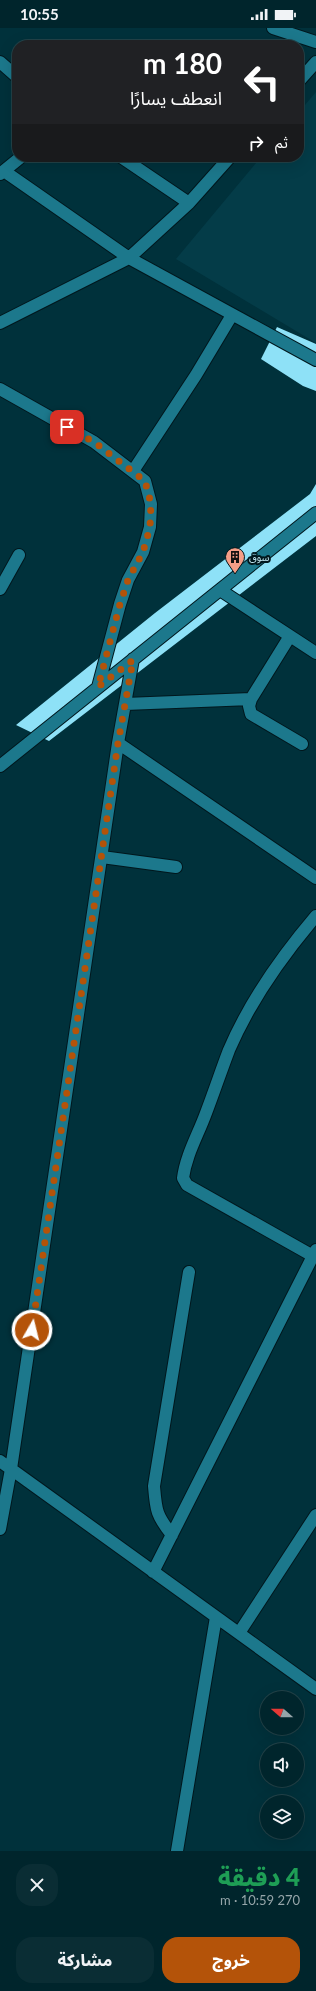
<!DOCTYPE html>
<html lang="ar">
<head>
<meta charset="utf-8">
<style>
	:root { --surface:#00252c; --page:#0a2d34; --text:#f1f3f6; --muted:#95a5a9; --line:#224248; --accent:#b45309 }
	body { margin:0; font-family:Lato,"Noto Sans Arabic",sans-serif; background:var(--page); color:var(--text); direction:rtl; height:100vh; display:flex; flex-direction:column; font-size:15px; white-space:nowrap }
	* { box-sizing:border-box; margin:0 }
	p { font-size:13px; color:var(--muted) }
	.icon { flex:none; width:22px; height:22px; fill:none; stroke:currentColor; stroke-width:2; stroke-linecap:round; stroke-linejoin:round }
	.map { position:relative; height:1823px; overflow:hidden; direction:ltr }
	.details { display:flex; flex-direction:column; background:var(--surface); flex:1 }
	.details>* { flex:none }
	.guide { position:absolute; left:12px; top:12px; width:292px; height:122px; border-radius:16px; box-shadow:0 4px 16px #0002,0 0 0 1px var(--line); direction:rtl; background:#202124; color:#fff; overflow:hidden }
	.needle { width:26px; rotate:290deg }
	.fabs { position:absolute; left:260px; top:1663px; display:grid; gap:8px }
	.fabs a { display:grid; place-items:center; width:44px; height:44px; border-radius:50%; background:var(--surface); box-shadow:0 4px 16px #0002,0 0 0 1px var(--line); font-size:20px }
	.pin { position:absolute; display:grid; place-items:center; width:34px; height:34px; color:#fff; margin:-17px; border-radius:8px; box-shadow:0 2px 6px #0006 }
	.me { position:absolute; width:44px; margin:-22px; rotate:8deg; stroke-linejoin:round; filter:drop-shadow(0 0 3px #0008) }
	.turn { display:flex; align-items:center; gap:14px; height:84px; padding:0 16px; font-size:18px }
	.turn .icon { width:52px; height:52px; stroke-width:2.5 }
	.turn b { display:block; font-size:28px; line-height:34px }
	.then { display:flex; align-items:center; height:38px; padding:0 16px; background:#0003; gap:8px; font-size:15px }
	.round { display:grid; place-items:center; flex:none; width:42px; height:42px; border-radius:16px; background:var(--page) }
	.head { display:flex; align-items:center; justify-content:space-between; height:68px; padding:0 16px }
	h1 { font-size:24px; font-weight:800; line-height:30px; color:#1e9e55 }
	.button { display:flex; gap:8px; margin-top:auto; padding:8px 16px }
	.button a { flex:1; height:46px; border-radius:16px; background:var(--accent); color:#fff; font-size:16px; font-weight:800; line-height:46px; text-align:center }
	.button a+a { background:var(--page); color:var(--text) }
	.status { display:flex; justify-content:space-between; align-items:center; height:28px; padding:0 20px; background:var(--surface); direction:ltr }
	.status svg { height:11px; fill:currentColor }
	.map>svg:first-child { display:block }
	.built { fill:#043c48 }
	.building { fill:#8ee1f7 }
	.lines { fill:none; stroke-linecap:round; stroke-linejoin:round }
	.minor-casing { stroke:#00171d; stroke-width:14 }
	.minor { stroke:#1c788c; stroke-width:12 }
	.route { stroke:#b45309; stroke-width:7; stroke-dasharray:0 12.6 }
	.labels { text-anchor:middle; stroke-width:4; stroke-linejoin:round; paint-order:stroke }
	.poi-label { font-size:10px; fill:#c4ebf6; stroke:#00171d; text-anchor:start }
</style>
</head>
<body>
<div class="status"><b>10:55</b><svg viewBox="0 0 49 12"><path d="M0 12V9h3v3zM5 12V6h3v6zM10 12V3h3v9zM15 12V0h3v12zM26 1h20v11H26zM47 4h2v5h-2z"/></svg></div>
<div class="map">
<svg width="316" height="1823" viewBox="0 0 316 1823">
	<rect width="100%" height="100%" fill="#00313b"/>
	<path class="built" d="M 316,64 L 316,315 L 176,231 L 261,129 L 299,129 L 299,84 Z"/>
	<path class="building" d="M 277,299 L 316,316 L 316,363 L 303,358 L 261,331 Z
		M 316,456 L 316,508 L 49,713 L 16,697 L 155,585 L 310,466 Z"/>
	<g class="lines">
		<g class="minor-casing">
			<path id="minor" d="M 273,0 L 316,14
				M 0,34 L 17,49
				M 299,53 L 316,34
				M 121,129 L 189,175
				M 4,143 L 129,230 L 316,332
				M 0,146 L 21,129
				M 0,295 L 129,230 L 189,175 L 230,129
				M 0,361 L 94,414 L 145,453 L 151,476 L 150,499 L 143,524 L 128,552 L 120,576 L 98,659
				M 133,443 L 196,347 L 232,287
				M 0,561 L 19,527
				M 220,562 L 316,625
				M 290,608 L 251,671 L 249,678 L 251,686 L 302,716
				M 125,676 L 251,671
				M 118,715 L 316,850
				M 0,738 L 316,485
				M 102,829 L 176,839
				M 313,1228 L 187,1157 L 183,1150 C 186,1127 198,1107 206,1085 C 214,1064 221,1043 229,1022 C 250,973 282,928 316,888
				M 0,1433 L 316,1661
				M 0,1501 L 11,1441 L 118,715 L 133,631
				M 172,1507 C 156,1487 156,1482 154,1458 L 189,1244
				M 153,1544 L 316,1222
				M 239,1605 L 316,1487
				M 177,1823 L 216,1589"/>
		</g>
		<use href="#minor" class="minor"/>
	</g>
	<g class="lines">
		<path class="route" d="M 32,1302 L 118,715 L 133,632 L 98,659 L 120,576 L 128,552 L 143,524 L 150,499 L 151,476 L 145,453 L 94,414 L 67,399"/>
	</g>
	<defs>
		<g id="building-pin" transform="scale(1)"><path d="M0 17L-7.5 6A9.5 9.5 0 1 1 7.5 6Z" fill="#f49e87" stroke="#00171d"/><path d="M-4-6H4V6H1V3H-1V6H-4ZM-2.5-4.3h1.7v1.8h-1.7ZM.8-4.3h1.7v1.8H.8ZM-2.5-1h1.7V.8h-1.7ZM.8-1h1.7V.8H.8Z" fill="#111"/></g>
	</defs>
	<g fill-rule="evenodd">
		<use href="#building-pin" x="235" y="529"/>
	</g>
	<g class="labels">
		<g class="poi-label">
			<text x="249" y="533">سوق</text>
		</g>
	</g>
</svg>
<div class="fabs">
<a><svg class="needle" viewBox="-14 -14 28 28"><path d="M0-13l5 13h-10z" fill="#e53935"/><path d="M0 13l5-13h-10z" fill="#95a5a9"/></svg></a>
<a><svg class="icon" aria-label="sound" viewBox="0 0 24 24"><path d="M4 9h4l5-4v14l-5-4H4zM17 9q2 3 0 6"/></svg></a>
<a><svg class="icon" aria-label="layers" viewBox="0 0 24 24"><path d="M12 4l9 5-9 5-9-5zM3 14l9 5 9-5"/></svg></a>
</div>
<div class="pin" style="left:67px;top:399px;background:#d93025"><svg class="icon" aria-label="arrive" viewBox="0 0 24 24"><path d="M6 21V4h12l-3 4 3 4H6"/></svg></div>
<svg class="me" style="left:32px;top:1302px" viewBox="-20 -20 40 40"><circle r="17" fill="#b45309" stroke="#fff" stroke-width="3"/><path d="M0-11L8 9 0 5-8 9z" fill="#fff"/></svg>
<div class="guide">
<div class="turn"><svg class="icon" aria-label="left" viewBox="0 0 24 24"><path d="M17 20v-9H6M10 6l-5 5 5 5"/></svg><div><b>180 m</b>انعطف يسارًا</div></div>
<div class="then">ثم<svg class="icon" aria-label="right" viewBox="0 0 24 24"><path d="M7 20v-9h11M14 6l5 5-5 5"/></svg></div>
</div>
</div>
<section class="details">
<div class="head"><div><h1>4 دقيقة</h1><p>270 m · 10:59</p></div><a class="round"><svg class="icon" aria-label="close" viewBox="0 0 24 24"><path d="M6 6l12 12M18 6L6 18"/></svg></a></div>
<div class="button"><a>خروج</a><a>مشاركة</a></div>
</section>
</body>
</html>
